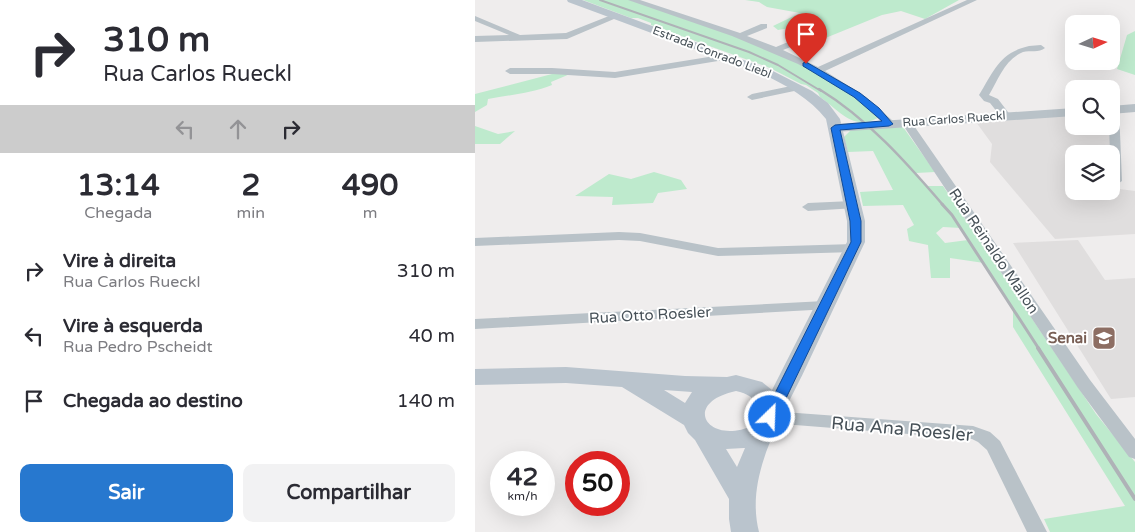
<!DOCTYPE html>
<html lang="pt">
<head>
<meta charset="utf-8">
<style>
	:root { --surface:#fff; --page:#f2f2f3; --text:#2b2b33; --muted:#7c7c81; --accent:#2778cf }
	body { margin:0; font-family:"Varela Round",sans-serif; background:var(--page); color:var(--text); height:100vh; display:flex; flex-direction:column; font-size:19px; white-space:nowrap }
	* { box-sizing:border-box; margin:0 }
	p { font-size:16px; color:var(--muted) }
	.icon { flex:none; width:28px; height:28px; fill:none; stroke:currentColor; stroke-width:2; stroke-linecap:round; stroke-linejoin:round }
	.map { position:relative; flex:1; overflow:hidden }
	.sheet { display:flex; flex-direction:column; background:var(--surface); width:475px }
	.sheet>* { flex:none }
	.top-card { background:#fff; color:var(--text); overflow:hidden }
	.needle { width:32px; rotate:86deg }
	.controls { position:absolute; left:590px; top:15px; display:grid; gap:10px }
	.controls a { display:grid; place-items:center; width:55px; height:55px; border-radius:10px; background:var(--surface); box-shadow:0 5px 20px #0002; font-size:25px }
	.speed { position:absolute; left:15px; top:451px; display:flex; gap:10px; font-size:25px; font-weight:700; text-align:center }
	.speed>* { display:grid; place-content:center; width:65px; height:65px; border-radius:50%; background:var(--surface); box-shadow:0 5px 20px #0002; line-height:1 }
	.speed small { font-size:12px; font-weight:400 }
	.speed .limit { border:8px solid #d22; background:#fff; color:#111 }
	.pin { position:absolute; display:grid; place-items:center; width:42px; height:42px; color:#fff; margin:-51px -21px; border-radius:50% 50% 50% 0; rotate:-45deg; box-shadow:0 0 5px #0007 }
	.pin .icon { rotate:45deg }
	.me { position:absolute; width:55px; margin:-28px; rotate:24deg; stroke-linejoin:round; filter:drop-shadow(0 0 4px #0008) }
	.turn { display:flex; align-items:center; gap:18px; height:105px; padding:0 20px; font-size:22px }
	.turn .icon { width:65px; height:65px; stroke-width:2.5 }
	.turn b { display:block; font-size:35px; line-height:42px }
	.lanes { display:flex; align-items:center; height:48px; padding:0 20px; background:#0003; justify-content:center; gap:25px; direction:ltr }
	.lanes .off { opacity:.35 }
	.eta { display:flex; justify-content:space-evenly; align-items:center; height:85px; text-align:center }
	.eta b { font-size:30px; font-weight:700; line-height:35px }
	.primary-button { display:flex; gap:10px; margin-top:auto; padding:10px 20px }
	.primary-button a { flex:1; height:58px; border-radius:10px; background:var(--accent); color:#fff; font-size:20px; font-weight:700; line-height:58px; text-align:center }
	.primary-button a+a { background:var(--page); color:var(--text) }
	ul { padding:0; list-style:none }
	li { display:flex; align-items:center; gap:15px; height:65px; padding:0 20px }
	li div { flex:1 }
	li b { display:block; font-size:19px }
	li em { font-style:normal }
	main { display:flex; flex:1; min-height:0 }
	.map>svg:first-child { display:block }
	.education { fill:#e0dede; fill-rule:evenodd }
	.green { fill:#beeacd; fill-rule:evenodd }
	.lines { fill:none; stroke-linecap:round; stroke-linejoin:round }
	.minor { fill:#b9c2c8; fill-rule:evenodd }
	.tertiary { fill:#b9c2c8; fill-rule:evenodd }
	.secondary { fill:#bac4cd; fill-rule:evenodd }
	.rail-far3 { stroke:#afb2b7; stroke-width:2 }
	.rail-far2 { stroke:#afb2b7; stroke-width:2.5 }
	.rail-far1 { stroke:#afb2b7; stroke-width:3 }
	.rail { stroke:#afb2b7; stroke-width:4 }
	.route { fill:#1a73e8; stroke:#114b97 }
	.labels { text-anchor:middle; stroke-width:4; stroke-linejoin:round; paint-order:stroke }
	.far-street-label { font-size:12px; fill:#475158; stroke:#fff }
	.street-label { font-size:15px; fill:#475158; stroke:#fff }
	.education-label { font-size:15px; font-weight:bold; fill:#785e54; stroke:#fff; text-anchor:end }
	.near-street-label { font-size:18px; fill:#475158; stroke:#fff }
</style>
</head>
<body>
<main>
<section class="sheet">
<div class="top-card">
<div class="turn"><svg class="icon" aria-label="right" viewBox="0 0 24 24"><path d="M7 20v-9h11M14 6l5 5-5 5"/></svg><div><b>310 m</b>Rua Carlos Rueckl</div></div>
<div class="lanes"><svg class="icon off" aria-label="left" viewBox="0 0 24 24"><path d="M17 20v-9H6M10 6l-5 5 5 5"/></svg><svg class="icon off" aria-label="ahead" viewBox="0 0 24 24"><path d="M12 20V5M6 11l6-6 6 6"/></svg><svg class="icon" aria-label="right" viewBox="0 0 24 24"><path d="M7 20v-9h11M14 6l5 5-5 5"/></svg></div>
</div>
<div class="eta">
<div><b>13:14</b><p>Chegada</p></div>
<div><b>2</b><p>min</p></div>
<div><b>490</b><p>m</p></div>
</div>
<ul>
<li><svg class="icon" aria-label="right" viewBox="0 0 24 24"><path d="M7 20v-9h11M14 6l5 5-5 5"/></svg><div><b>Vire à direita</b><p>Rua Carlos Rueckl</p></div><em>310 m</em></li>
<li><svg class="icon" aria-label="left" viewBox="0 0 24 24"><path d="M17 20v-9H6M10 6l-5 5 5 5"/></svg><div><b>Vire à esquerda</b><p>Rua Pedro Pscheidt</p></div><em>40 m</em></li>
<li><svg class="icon" aria-label="arrive" viewBox="0 0 24 24"><path d="M6 21V4h12l-3 4 3 4H6"/></svg><div><b>Chegada ao destino</b></div><em>140 m</em></li>
</ul>
<div class="primary-button"><a>Sair</a><a>Compartilhar</a></div>
</section>
<div class="map">
<svg width="660" height="532" viewBox="0 0 660 532">
	<rect width="100%" height="100%" fill="#efeded"/>
	<path class="education" d="M 599,115 L 599,126 L 636,126 L 636,124 L 637,188 L 660,191 L 660,234 L 580,239 L 515,162 L 517,144 L 501,122 ZM 599,154 L 636,154 L 636,191 L 599,191 Z
		M 603,240 L 630,280 L 660,278 L 660,397 L 636,399 L 538,243 Z"/>
	<path class="green" d="M 108,0 L 157,0 L 264,36 L 331,64 L 406,116 C 379,133 365,111 345,97 L 343,93 L 331,85 L 326,84 L 295,68 L 176,25 L 176,23 L 163,18 L 156,18 Z
		M 270,0 L 484,0 L 450,19 L 426,11 L 407,15 L 348,39 C 331,25 324,27 303,30 L 298,26 L 325,13 L 292,7 L 284,2 Z
		M 660,31 L 660,75 L 642,69 L 652,35 Z
		M 77,74 L 95,74 L 76,82 L 77,85 C 57,93 35,95 13,99 L 12,105 L 0,112 L 0,94 Z
		M 0,126 L 23,134 L 40,131 L 25,144 L 0,144 Z
		M 428,127 L 460,172 L 441,173 L 452,186 L 468,186 L 621,414 L 660,462 L 660,532 L 575,532 L 569,519 L 650,506 L 538,327 L 538,308 L 509,263 L 475,258 L 475,278 L 456,278 L 453,245 L 434,241 L 432,229 L 439,225 L 428,205 L 388,206 L 385,192 L 418,190 L 398,151 L 373,152 L 369,137 L 377,129 ZM 468,227 L 486,228 L 493,240 L 470,243 L 461,233 Z
		M 179,172 L 206,180 L 212,189 L 183,193 L 178,203 L 137,205 L 138,197 L 100,196 L 134,174 L 156,179 Z"/>
	<g class="lines">
		<path class="minor" d="M 153,0 L 165,0 L 265,33 L 286,24 L 292,24 L 292,28 L 272,36 L 301,47 L 325,37 L 331,37 L 331,41 L 308,50 L 343,67 L 492,0 L 502,0 L 350,71 L 391,97 L 418,121 L 419,123 L 418,125 L 410,125 L 384,101 L 355,81 L 323,64 L 257,36 Z
			M 139,14 L 146,16 L 92,39 L 0,42 L 0,36 L 34,35 L 0,21 L 0,16 L 45,35 L 91,33 Z
			M 554,46 L 566,45 L 570,48 C 564,53 555,50 548,52 C 530,59 523,80 514,95 L 523,99 L 536,116 L 535,118 L 527,118 L 515,103 L 509,101 L 504,95 C 519,71 524,53 554,46 Z
			M 252,54 L 256,57 L 255,59 L 140,78 L 77,74 L 35,74 L 30,71 L 35,68 L 77,68 L 140,72 Z
			M 321,85 L 324,86 L 324,90 L 277,100 L 272,97 L 277,94 Z
			M 639,106 L 644,109 L 647,181 L 641,185 L 636,183 L 636,154 L 635,154 L 634,126 L 636,126 L 636,107 Z
			M 431,119 L 435,120 L 615,380 L 660,439 L 660,459 L 654,457 L 603,388 L 426,122 Z
			M 377,201 L 383,205 L 381,208 L 333,211 L 327,207 L 333,203 Z
			M 144,232 L 165,233 L 243,248 L 379,244 L 386,248 L 379,252 L 243,256 L 165,241 L 144,240 L 0,246 L 0,238 Z
			M 350,301 L 355,303 L 357,306 L 355,309 L 0,329 L 0,319 Z
			M 295,411 L 498,426 L 515,432 L 525,441 L 572,532 L 552,532 L 512,450 L 503,442 L 497,439 L 295,423 L 289,421 L 286,417 L 289,413 Z"/>
		<path class="tertiary" d="M 660,104 L 660,112 L 636,114 L 636,106 Z
			M 599,108 L 599,116 L 360,132 L 353,128 L 360,124 Z"/>
		<path class="secondary" d="M 92,0 L 107,0 L 296,70 L 337,91 L 353,103 L 365,119 L 390,221 L 390,242 C 371,282 352,323 333,363 C 309,415 269,473 284,532 L 256,532 L 254,519 L 254,499 L 220,440 L 213,433 L 209,425 L 147,387 L 91,383 L 0,385 L 0,369 L 91,367 L 210,376 L 252,377 L 261,375 L 287,382 L 297,390 L 372,242 L 372,221 L 351,119 C 319,79 258,63 211,46 C 172,31 133,17 93,2 ZM 189,390 L 217,392 L 210,403 ZM 261,391 C 272,393 281,399 286,409 L 279,425 C 233,447 205,403 261,391 ZM 269,448 L 270,448 L 262,467 L 251,449 Z"/>
		<path class="rail-far3" d="M 125,0 L 274,52 L 303,65 L 346,91"/>
		<path class="rail-far2" d="M 344,89 C 393,119 431,162 468,205"/>
		<path class="rail-far1" d="M 467,204 L 477,215 L 564,349"/>
		<path class="rail" d="M 563,348 L 660,499"/>
	</g>
	<path class="route" d="M 331,62 L 385,93 L 404,108 L 418,124 L 414,126 L 365,130 L 386,221 L 386,242 L 302,417 L 300,421 L 295,422 L 290,421 L 288,417 L 376,242 L 375,221 L 356,128 L 360,125 L 407,121 L 379,97 L 328,66 L 328,63 Z"/>
	<defs>
		<g id="university-square" transform="scale(1.25)"><rect x="-9" y="-9" width="18" height="18" rx="4" fill="#8d6e63" stroke="#fff"/><path d="M0-5L7-2L0 1L-7-2ZM-4 1L0 2.5L4 1V4Q0 6-4 4Z" fill="#fff"/></g>
	</defs>
	<g fill-rule="evenodd">
		<use href="#university-square" x="629" y="338"/>
	</g>
	<g class="labels">
		<g class="far-street-label">
			<text transform="translate(237 52) rotate(21)" y="4">Estrada Conrado Liebl</text>
			<text transform="translate(479 119) rotate(-4)" y="4">Rua Carlos Rueckl</text>
		</g>
		<g class="street-label">
			<text transform="translate(519 251) rotate(56)" y="5">Rua Reinaldo Mallon</text>
			<text transform="translate(175 315) rotate(-3)" y="5">Rua Otto Roesler</text>
		</g>
		<g class="education-label">
			<text x="612" y="343">Senai</text>
		</g>
		<g class="near-street-label">
			<text transform="translate(427 429) rotate(5)" y="6">Rua Ana Roesler</text>
		</g>
	</g>
</svg>
<div class="controls">
<a><svg class="needle" viewBox="-14 -14 28 28"><path d="M0-13l5 13h-10z" fill="#e53935"/><path d="M0 13l5-13h-10z" fill="#7c7c81"/></svg></a>
<a><svg class="icon" aria-label="search" viewBox="0 0 24 24"><circle cx="10" cy="10" r="6"/><path d="M15 15l6 6"/></svg></a>
<a><svg class="icon" aria-label="layers" viewBox="0 0 24 24"><path d="M12 4l9 5-9 5-9-5zM3 14l9 5 9-5"/></svg></a>
</div>
<div class="speed"><div>42<small>km/h</small></div><div class="limit">50</div></div>
<div class="pin" style="left:331px;top:64px;background:#d93025"><svg class="icon" aria-label="arrive" viewBox="0 0 24 24"><path d="M6 21V4h12l-3 4 3 4H6"/></svg></div>
<svg class="me" style="left:295px;top:417px" viewBox="-20 -20 40 40"><circle r="17" fill="#1a73e8" stroke="#fff" stroke-width="3"/><path d="M0-11L8 9 0 5-8 9z" fill="#fff"/></svg>
</div>
</main>
</body>
</html>
